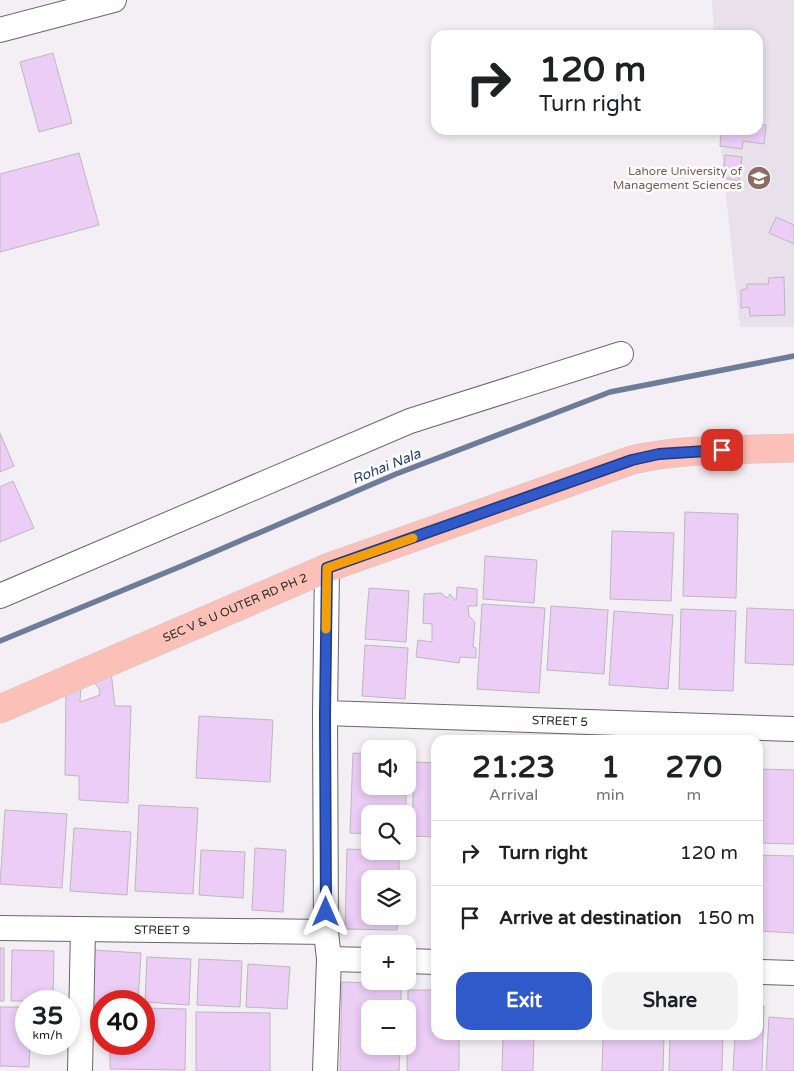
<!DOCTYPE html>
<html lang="en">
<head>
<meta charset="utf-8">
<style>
	:root { --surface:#fff; --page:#f2f2f2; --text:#202124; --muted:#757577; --line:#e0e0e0; --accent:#3059c9 }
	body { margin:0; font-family:"Varela Round",sans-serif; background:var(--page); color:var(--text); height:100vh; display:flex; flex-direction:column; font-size:19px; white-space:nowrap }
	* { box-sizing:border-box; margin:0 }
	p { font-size:16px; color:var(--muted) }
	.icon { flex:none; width:28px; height:28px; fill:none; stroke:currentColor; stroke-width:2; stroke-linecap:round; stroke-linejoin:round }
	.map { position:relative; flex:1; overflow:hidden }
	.drawer { position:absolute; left:431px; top:735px; width:332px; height:305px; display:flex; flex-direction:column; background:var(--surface); border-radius:15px; box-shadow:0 2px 8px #0003 }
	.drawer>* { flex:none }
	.hud { position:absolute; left:431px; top:30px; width:332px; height:105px; border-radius:15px; box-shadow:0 2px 8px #0003; background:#fff; color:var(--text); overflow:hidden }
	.buttons { position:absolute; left:361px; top:740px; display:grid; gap:10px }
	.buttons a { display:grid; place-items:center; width:55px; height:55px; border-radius:10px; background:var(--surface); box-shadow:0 2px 8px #0003; font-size:25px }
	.speed { position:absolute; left:15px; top:990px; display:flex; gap:10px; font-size:25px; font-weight:700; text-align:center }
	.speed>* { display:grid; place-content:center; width:65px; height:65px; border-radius:50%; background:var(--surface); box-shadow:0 2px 8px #0003; line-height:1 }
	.speed small { font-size:12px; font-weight:400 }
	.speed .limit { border:8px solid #d22; background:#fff; color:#111 }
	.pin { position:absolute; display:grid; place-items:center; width:42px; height:42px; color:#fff; margin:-21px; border-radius:10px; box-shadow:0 2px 8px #0006 }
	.me { position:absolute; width:55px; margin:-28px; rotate:0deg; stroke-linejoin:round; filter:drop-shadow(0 0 4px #0008) }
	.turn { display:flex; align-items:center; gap:18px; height:105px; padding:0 25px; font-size:22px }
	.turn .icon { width:65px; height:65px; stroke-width:2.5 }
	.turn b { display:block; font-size:35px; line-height:42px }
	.eta { display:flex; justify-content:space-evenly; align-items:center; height:85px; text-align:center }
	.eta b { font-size:30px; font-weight:700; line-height:35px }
	.button { display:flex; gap:10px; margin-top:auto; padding:10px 25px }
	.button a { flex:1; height:58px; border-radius:15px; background:var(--accent); color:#fff; font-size:20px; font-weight:700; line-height:58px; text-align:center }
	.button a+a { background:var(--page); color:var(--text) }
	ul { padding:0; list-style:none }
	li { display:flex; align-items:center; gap:15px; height:65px; padding:0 25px; border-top:1px solid var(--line) }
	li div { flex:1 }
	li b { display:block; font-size:19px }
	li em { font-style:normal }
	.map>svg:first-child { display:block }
	.built { fill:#e8e0eb }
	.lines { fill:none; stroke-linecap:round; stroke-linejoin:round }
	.stream { stroke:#6f7c99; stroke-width:5.5 }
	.building { fill:#ebcdf6; stroke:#bcb8bd }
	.minor-casing { stroke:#6a676b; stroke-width:26 }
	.major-casing { stroke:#cbcbcc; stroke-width:29 }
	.minor { stroke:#fff; stroke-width:24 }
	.major { stroke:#fbc1b8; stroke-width:28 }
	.route-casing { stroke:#1f3a83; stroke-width:12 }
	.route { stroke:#3059c9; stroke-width:9 }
	.slow { stroke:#f59e0b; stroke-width:9 }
	.labels { text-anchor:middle; stroke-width:5; stroke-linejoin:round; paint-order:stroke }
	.education-label { font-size:12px; fill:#785e54; stroke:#fefdfe; text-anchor:end }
	.street-label { font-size:12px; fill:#282729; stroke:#fefdfe }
	.water-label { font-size:14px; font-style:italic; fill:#294174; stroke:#fefdfe }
</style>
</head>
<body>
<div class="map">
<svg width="794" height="1071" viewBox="0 0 794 1071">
	<rect width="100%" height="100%" fill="#f3eff4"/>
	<path class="built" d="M 712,0 L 794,0 L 794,327 L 740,327 L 719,130 L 759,130 L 759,35 L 714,35 Z"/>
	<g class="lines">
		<path class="stream" d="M 0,641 L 184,565 L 396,474 L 610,392 L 794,356"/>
	</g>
	<path class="building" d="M 53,53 L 72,123 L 39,132 L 20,62 Z
		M 759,124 L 766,125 L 764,144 L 743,141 L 742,149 L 720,146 L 721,130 L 759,130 Z
		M 79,153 L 99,225 L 0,252 L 0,174 Z
		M 725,155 L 742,157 L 739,181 L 723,178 Z
		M 776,217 L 794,225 L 794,244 L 769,233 Z
		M 784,277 L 785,315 L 750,316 L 749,307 L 741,308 L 741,290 L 747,289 L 747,284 L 769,284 L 768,278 Z
		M 0,433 L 14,466 L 0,472 Z
		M 13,481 L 34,528 L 0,542 L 0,487 Z
		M 685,512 L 738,514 L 736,598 L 683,596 Z
		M 612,531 L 674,533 L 671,601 L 610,599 Z
		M 485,556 L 537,560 L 534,603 L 483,599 Z
		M 457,587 L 477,589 L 477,606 L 468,606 L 469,616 L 475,622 L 473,647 L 476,648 L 476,658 L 460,657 L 459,663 L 416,657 L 418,640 L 432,642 L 432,624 L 423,623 L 424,594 L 441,593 L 447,598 L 450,594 L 456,601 Z
		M 369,588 L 409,591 L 406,642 L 365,639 Z
		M 482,604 L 545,608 L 539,693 L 477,689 Z
		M 551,606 L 608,610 L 604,674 L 547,670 Z
		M 747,608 L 794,610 L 794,665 L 745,663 Z
		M 681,609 L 736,611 L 733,691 L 679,689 Z
		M 614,611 L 673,615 L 668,689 L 609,685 Z
		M 365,645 L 408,648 L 405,699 L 362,696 Z
		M 111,672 L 115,706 L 131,706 L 128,803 L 79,800 L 79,776 L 65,775 L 66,688 L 81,683 L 80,702 L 100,695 L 99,688 L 92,681 Z
		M 199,716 L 273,720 L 270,782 L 196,778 Z
		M 353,753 L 370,754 L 370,786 L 406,786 L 406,814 L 370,814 L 370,834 L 350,833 Z
		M 414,762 L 436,763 L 436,837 L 412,836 Z
		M 759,769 L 794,770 L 794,844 L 759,843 Z
		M 139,805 L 198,808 L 193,894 L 135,891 Z
		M 5,810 L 67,814 L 62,888 L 0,884 Z
		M 74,828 L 131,832 L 127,895 L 70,891 Z
		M 255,848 L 286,850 L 283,912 L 252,910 Z
		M 347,849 L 370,850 L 370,851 L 399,851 L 399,879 L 370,879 L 370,916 L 398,916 L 397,930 L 345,929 Z
		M 201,850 L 245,852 L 243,898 L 199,895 Z
		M 759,855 L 794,856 L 794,933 L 759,931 Z
		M 0,948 L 4,948 L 4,1001 L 0,1001 Z
		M 12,950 L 54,951 L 53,1001 L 11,1001 Z
		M 93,950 L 141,953 L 138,1001 L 101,1001 L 101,1004 L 90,1003 Z
		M 147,957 L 191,959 L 189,1005 L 145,1002 Z
		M 199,959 L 242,961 L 240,1007 L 197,1005 Z
		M 248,964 L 290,967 L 287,1009 L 246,1007 Z
		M 342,982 L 401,984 L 401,1009 L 370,1009 L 370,1046 L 400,1046 L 399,1071 L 340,1071 Z
		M 408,990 L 436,990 L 436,1035 L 459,1035 L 459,1071 L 407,1071 Z
		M 759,1006 L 764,1006 L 762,1071 L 733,1071 L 735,1035 L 759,1035 Z
		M 0,1007 L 26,1007 L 26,1044 L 30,1044 L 29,1067 L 0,1066 Z
		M 144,1008 L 186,1009 L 185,1070 L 110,1069 L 110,1044 L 144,1044 Z
		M 196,1012 L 270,1013 L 270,1071 L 196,1071 Z
		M 769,1017 L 794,1019 L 794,1071 L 766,1071 Z
		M 503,1035 L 534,1035 L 533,1071 L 502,1071 Z
		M 603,1035 L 664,1035 L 663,1071 L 602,1071 Z
		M 670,1035 L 723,1035 L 722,1071 L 669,1071 Z"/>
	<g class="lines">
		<g class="minor-casing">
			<g id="minor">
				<path d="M 0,30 L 114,0"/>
				<path d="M 0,596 L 410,421 L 621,354"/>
				<path id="s1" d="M 325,713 L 794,729"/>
				<path id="s2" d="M 0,928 L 326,932"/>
				<path d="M 329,959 L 370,960"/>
				<path d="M 408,961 L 436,962"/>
				<path d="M 759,972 L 794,973"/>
				<path d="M 80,1071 L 83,930"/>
				<path d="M 325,1071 L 329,959 L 326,932 L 325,713 L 327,568"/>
			</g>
		</g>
		<g class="major-casing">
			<g id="major">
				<path id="s3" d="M 0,709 L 327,568 L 632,460 C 685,448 740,450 794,448"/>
			</g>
		</g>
		<use href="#minor" class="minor"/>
		<use href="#major" class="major"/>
	</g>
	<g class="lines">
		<g class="route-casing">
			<path id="route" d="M 326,912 L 325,714 L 327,568 L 632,460 L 659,454 L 722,450"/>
		</g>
		<use href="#route" class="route"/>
		<path class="slow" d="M 326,629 L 327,568 L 413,538"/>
	</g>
	<defs>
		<g id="university-disc" transform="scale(1.25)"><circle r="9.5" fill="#8d6e63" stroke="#fefdfe"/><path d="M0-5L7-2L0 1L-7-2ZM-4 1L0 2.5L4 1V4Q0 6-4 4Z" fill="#fff"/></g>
	</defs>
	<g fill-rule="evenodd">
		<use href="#university-disc" x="759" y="178"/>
	</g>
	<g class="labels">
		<g class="education-label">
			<text x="742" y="175">Lahore University of<tspan x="742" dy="14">Management Sciences</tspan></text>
		</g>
		<g class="street-label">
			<text dy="4" stroke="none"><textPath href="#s3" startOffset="256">SEC V &amp; U OUTER RD PH 2</textPath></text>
			<text dy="4" stroke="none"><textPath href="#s1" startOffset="235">STREET 5</textPath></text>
			<text dy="4" stroke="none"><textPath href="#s2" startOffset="162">STREET 9</textPath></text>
		</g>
		<g class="water-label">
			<text transform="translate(386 466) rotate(-22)" y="5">Rohai Nala</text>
		</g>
	</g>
</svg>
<div class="buttons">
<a><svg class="icon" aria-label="sound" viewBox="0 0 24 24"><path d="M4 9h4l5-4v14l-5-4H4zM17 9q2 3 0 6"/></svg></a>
<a><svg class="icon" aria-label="search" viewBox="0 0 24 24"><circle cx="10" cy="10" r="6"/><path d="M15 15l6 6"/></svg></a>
<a><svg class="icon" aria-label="layers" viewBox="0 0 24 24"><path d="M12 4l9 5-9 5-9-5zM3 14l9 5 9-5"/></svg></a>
<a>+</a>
<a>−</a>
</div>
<div class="speed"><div>35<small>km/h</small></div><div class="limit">40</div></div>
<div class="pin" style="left:722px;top:450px;background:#d93025"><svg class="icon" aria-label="arrive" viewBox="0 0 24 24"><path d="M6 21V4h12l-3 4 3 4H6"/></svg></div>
<svg class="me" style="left:326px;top:912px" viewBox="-20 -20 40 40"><path d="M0-17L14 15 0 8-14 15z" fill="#3059c9" stroke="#fff" stroke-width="4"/></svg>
<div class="hud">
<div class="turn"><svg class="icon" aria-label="right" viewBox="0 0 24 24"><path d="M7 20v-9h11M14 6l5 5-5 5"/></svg><div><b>120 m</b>Turn right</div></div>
</div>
<section class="drawer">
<div class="eta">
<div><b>21:23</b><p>Arrival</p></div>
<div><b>1</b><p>min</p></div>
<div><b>270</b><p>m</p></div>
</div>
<ul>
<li><svg class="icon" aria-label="right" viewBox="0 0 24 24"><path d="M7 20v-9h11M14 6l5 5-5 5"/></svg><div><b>Turn right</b></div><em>120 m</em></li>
<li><svg class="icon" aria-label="arrive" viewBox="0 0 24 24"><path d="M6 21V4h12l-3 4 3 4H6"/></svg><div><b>Arrive at destination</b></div><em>150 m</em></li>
</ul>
<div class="button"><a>Exit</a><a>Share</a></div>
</section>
</div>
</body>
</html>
